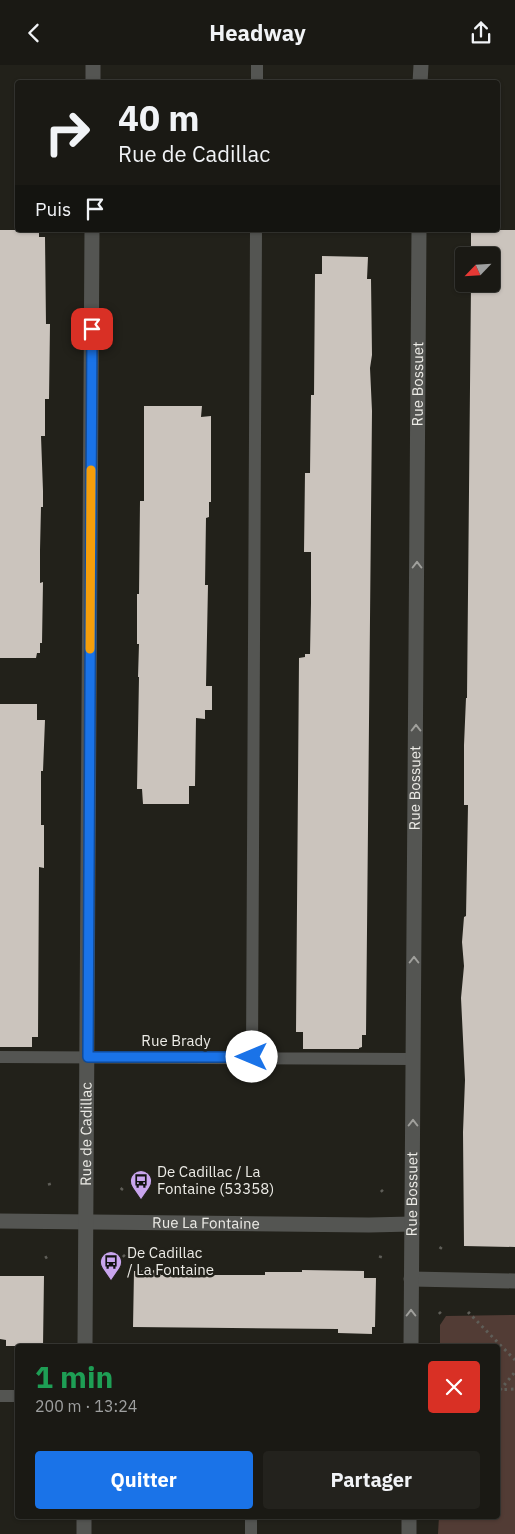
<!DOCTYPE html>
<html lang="fr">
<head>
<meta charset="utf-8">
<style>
	:root { --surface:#1a1914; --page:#23221d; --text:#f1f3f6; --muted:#9fa0a0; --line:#383834; --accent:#1a73e8 }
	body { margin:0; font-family:"IBM Plex Sans",sans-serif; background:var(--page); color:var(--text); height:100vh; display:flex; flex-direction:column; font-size:19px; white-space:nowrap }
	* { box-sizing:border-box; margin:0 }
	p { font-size:16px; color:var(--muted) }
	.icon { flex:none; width:28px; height:28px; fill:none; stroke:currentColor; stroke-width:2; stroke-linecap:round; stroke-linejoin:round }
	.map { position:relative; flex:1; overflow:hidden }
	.panel { position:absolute; left:15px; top:1279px; width:485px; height:175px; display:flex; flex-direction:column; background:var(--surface); border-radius:5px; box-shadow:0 1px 4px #0004,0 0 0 1px var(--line) }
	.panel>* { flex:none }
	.hud { position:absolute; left:15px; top:15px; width:485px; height:152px; border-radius:5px; box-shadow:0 1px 4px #0004,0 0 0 1px var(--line); background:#1a1914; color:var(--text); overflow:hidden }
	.needle { width:32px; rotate:245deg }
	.tools { position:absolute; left:455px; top:182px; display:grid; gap:10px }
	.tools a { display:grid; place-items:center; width:45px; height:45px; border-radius:5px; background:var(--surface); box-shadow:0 1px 4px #0004,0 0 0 1px var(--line); font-size:25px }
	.pin { position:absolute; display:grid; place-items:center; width:42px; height:42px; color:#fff; margin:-21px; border-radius:10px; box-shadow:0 2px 8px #0006 }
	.me { position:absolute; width:55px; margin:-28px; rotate:270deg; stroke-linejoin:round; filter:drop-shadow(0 0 4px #0008) }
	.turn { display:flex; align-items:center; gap:18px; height:105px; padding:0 20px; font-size:22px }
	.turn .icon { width:65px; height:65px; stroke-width:2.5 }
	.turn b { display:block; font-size:35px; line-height:42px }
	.then { display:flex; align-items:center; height:48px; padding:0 20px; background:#0003; gap:10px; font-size:19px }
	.round { display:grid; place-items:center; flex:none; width:52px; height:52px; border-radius:5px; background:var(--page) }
	.overview { display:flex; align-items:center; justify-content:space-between; height:85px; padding:0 20px }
	h1 { font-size:30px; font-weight:700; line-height:38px; color:#1e9e55 }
	.action { display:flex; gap:10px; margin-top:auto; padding:10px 20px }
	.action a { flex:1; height:58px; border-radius:5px; background:var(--accent); color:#fff; font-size:20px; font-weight:700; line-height:58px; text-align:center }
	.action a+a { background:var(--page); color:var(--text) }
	header { display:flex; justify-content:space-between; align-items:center; height:65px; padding:0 20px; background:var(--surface); font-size:22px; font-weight:700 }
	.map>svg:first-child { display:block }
	.green { fill:#523c35 }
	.building { fill:#cbc4bd }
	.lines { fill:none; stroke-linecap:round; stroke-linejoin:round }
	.path { stroke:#5f5e58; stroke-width:3; stroke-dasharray:2.5 4; stroke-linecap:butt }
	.service { stroke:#545552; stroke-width:12 }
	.minor { stroke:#545552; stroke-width:15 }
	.tertiary { stroke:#545552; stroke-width:15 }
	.oneway { stroke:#a0a09c }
	.route-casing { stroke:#114b97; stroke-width:12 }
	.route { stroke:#1a73e8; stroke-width:9 }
	.slow { stroke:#f59e0b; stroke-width:9 }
	.labels { text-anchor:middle; stroke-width:5; stroke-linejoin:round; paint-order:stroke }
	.street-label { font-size:15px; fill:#ecebe6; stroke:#22211a }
	.poi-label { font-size:15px; fill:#ecebe6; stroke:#22211a; text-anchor:start }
</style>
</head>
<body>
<header><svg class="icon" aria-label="back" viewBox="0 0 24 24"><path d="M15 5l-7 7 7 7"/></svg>Headway<svg class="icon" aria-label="share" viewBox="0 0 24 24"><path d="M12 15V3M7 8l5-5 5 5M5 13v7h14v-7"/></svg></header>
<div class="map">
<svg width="515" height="1469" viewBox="0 0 515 1469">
	<rect width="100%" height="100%" fill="#22211a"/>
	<path class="green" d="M 515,1250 L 515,1469 L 438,1469 L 439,1451 L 498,1451 L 498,1281 L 440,1281 L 440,1260 L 446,1251 Z"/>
	<path class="building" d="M 0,165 L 39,165 L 39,172 L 45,172 L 46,259 L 50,259 L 49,334 L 45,334 L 45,371 L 41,371 L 43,426 L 43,442 L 41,442 L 40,485 L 40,518 L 43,517 L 42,578 L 40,578 L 40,588 L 37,588 L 36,593 L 0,593 Z
		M 471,165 L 515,165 L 515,1182 L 464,1181 L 463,1067 L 465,1015 L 461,933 L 464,901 L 462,877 L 464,852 L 466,851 L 467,797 L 468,740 L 464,740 L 464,680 L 466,633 L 467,633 L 471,219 L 491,219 L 491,191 L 471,191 Z
		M 322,191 L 368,192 L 367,214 L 371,214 L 372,290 L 370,303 L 372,346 L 366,970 L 362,970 L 362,982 L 359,983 L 359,984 L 303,984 L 303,967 L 296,967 L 299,593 L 305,592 L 305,589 L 310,589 L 311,538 L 311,487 L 304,487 L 305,408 L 310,408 L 311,330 L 314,330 L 315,209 L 322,209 Z
		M 144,341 L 202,341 L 201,352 L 211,351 L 211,437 L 209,437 L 209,452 L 206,453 L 205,520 L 208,520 L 206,621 L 212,621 L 212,645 L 205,645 L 205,654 L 196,653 L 195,721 L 189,721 L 189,739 L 143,739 L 142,724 L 137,724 L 139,612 L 138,612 L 139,579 L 137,579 L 137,529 L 139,529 L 140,436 L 144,436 Z
		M 0,639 L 37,639 L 37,655 L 45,655 L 43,706 L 41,706 L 41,760 L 44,760 L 44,803 L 39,802 L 38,972 L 32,972 L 32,982 L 0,982 Z
		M 157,1205 L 161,1210 L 265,1210 L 265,1207 L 302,1207 L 302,1205 L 364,1206 L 364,1213 L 376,1213 L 375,1262 L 372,1262 L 372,1269 L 338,1268 L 338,1264 L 133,1262 L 134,1206 Z
		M 0,1211 L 44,1211 L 43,1281 L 6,1281 L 6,1275 L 0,1274 Z"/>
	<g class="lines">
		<path class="path" d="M 49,1118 L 51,1124
			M 121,1125 L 125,1120
			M 381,1125 L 383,1127
			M 440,1184 L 442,1181
			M 123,1190 L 126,1193
			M 45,1193 L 50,1190
			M 380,1193 L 381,1190
			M 439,1247 L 441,1249
			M 468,1247 L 515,1295
			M 498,1325 L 515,1324
			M 500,1325 L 515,1307"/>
		<path class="service" d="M 257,18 L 257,0
			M 0,992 L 413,994
			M 252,992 L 256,165
			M 0,1331 L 18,1331
			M 251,1469 L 251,1451"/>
		<g class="minor">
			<path d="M 420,18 L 421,0"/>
			<path id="s1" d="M 0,1156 L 369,1160 L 412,1159"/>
			<path d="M 411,1214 L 515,1216"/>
			<path id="s2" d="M 411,1281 L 419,165"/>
			<path d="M 409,1469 L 409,1451"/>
		</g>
		<g class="tertiary">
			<path d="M 93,18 L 93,0"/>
			<path id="s3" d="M 85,1281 L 92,165"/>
			<path d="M 84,1469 L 84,1451"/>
		</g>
	</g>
	<defs><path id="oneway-chevron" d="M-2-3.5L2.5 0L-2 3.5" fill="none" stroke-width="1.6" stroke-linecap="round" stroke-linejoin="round" transform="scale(1.25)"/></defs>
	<g class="oneway">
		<use href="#oneway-chevron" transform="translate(417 500) rotate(-90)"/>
		<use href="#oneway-chevron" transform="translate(416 663) rotate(-90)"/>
		<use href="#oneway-chevron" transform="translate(414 895) rotate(-90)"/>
		<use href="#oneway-chevron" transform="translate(413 1058) rotate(-90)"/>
		<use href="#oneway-chevron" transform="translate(411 1248) rotate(-90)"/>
	</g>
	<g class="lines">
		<g class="route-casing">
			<path id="route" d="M 92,264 L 88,992 L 252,992"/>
		</g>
		<use href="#route" class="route"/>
		<path class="slow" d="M 90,584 L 91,405"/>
	</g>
	<defs>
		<g id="bus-pin" transform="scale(1.125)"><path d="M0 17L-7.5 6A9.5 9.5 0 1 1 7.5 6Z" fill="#c9a5ee" stroke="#22211a"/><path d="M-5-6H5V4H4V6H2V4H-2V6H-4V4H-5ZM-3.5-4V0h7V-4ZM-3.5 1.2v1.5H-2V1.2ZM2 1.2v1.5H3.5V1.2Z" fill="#111"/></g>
	</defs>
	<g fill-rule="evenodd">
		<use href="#bus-pin" x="141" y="1116"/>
		<use href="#bus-pin" x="111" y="1197"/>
	</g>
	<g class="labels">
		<g class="street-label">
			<text dy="5" stroke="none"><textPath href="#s2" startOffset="962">Rue Bossuet</textPath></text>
			<text dy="5" stroke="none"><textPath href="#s2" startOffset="558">Rue Bossuet</textPath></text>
			<text x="176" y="981">Rue Brady</text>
			<text dy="5" stroke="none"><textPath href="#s3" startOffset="212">Rue de Cadillac</textPath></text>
			<text dy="5" stroke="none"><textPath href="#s2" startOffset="152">Rue Bossuet</textPath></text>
			<text dy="5" stroke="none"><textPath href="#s1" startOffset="206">Rue La Fontaine</textPath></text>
		</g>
		<g class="poi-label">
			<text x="157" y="1112">De Cadillac / La<tspan x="157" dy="17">Fontaine (53358)</tspan></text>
			<text x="127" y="1193">De Cadillac<tspan x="127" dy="17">/ La Fontaine</tspan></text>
		</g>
	</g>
</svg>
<div class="tools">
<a><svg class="needle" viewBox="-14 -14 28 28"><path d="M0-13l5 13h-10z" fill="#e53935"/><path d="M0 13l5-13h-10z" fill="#9fa0a0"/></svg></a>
</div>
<div class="pin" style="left:92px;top:264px;background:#d93025"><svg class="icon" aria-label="arrive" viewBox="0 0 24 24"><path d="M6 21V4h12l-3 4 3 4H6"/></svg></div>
<svg class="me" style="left:252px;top:992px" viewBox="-20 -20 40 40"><circle r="19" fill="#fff"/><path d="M0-13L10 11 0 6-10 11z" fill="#1a73e8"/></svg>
<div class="hud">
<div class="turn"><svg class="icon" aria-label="right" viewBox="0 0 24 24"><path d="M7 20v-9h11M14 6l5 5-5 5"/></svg><div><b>40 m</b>Rue de Cadillac</div></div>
<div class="then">Puis<svg class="icon" aria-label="arrive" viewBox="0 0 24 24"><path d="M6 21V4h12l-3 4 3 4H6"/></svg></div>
</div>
<section class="panel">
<div class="overview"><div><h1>1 min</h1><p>200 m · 13:24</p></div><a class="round" style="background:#d93025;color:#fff"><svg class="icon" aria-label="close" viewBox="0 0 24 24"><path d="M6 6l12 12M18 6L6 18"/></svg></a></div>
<div class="action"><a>Quitter</a><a>Partager</a></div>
</section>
</div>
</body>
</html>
